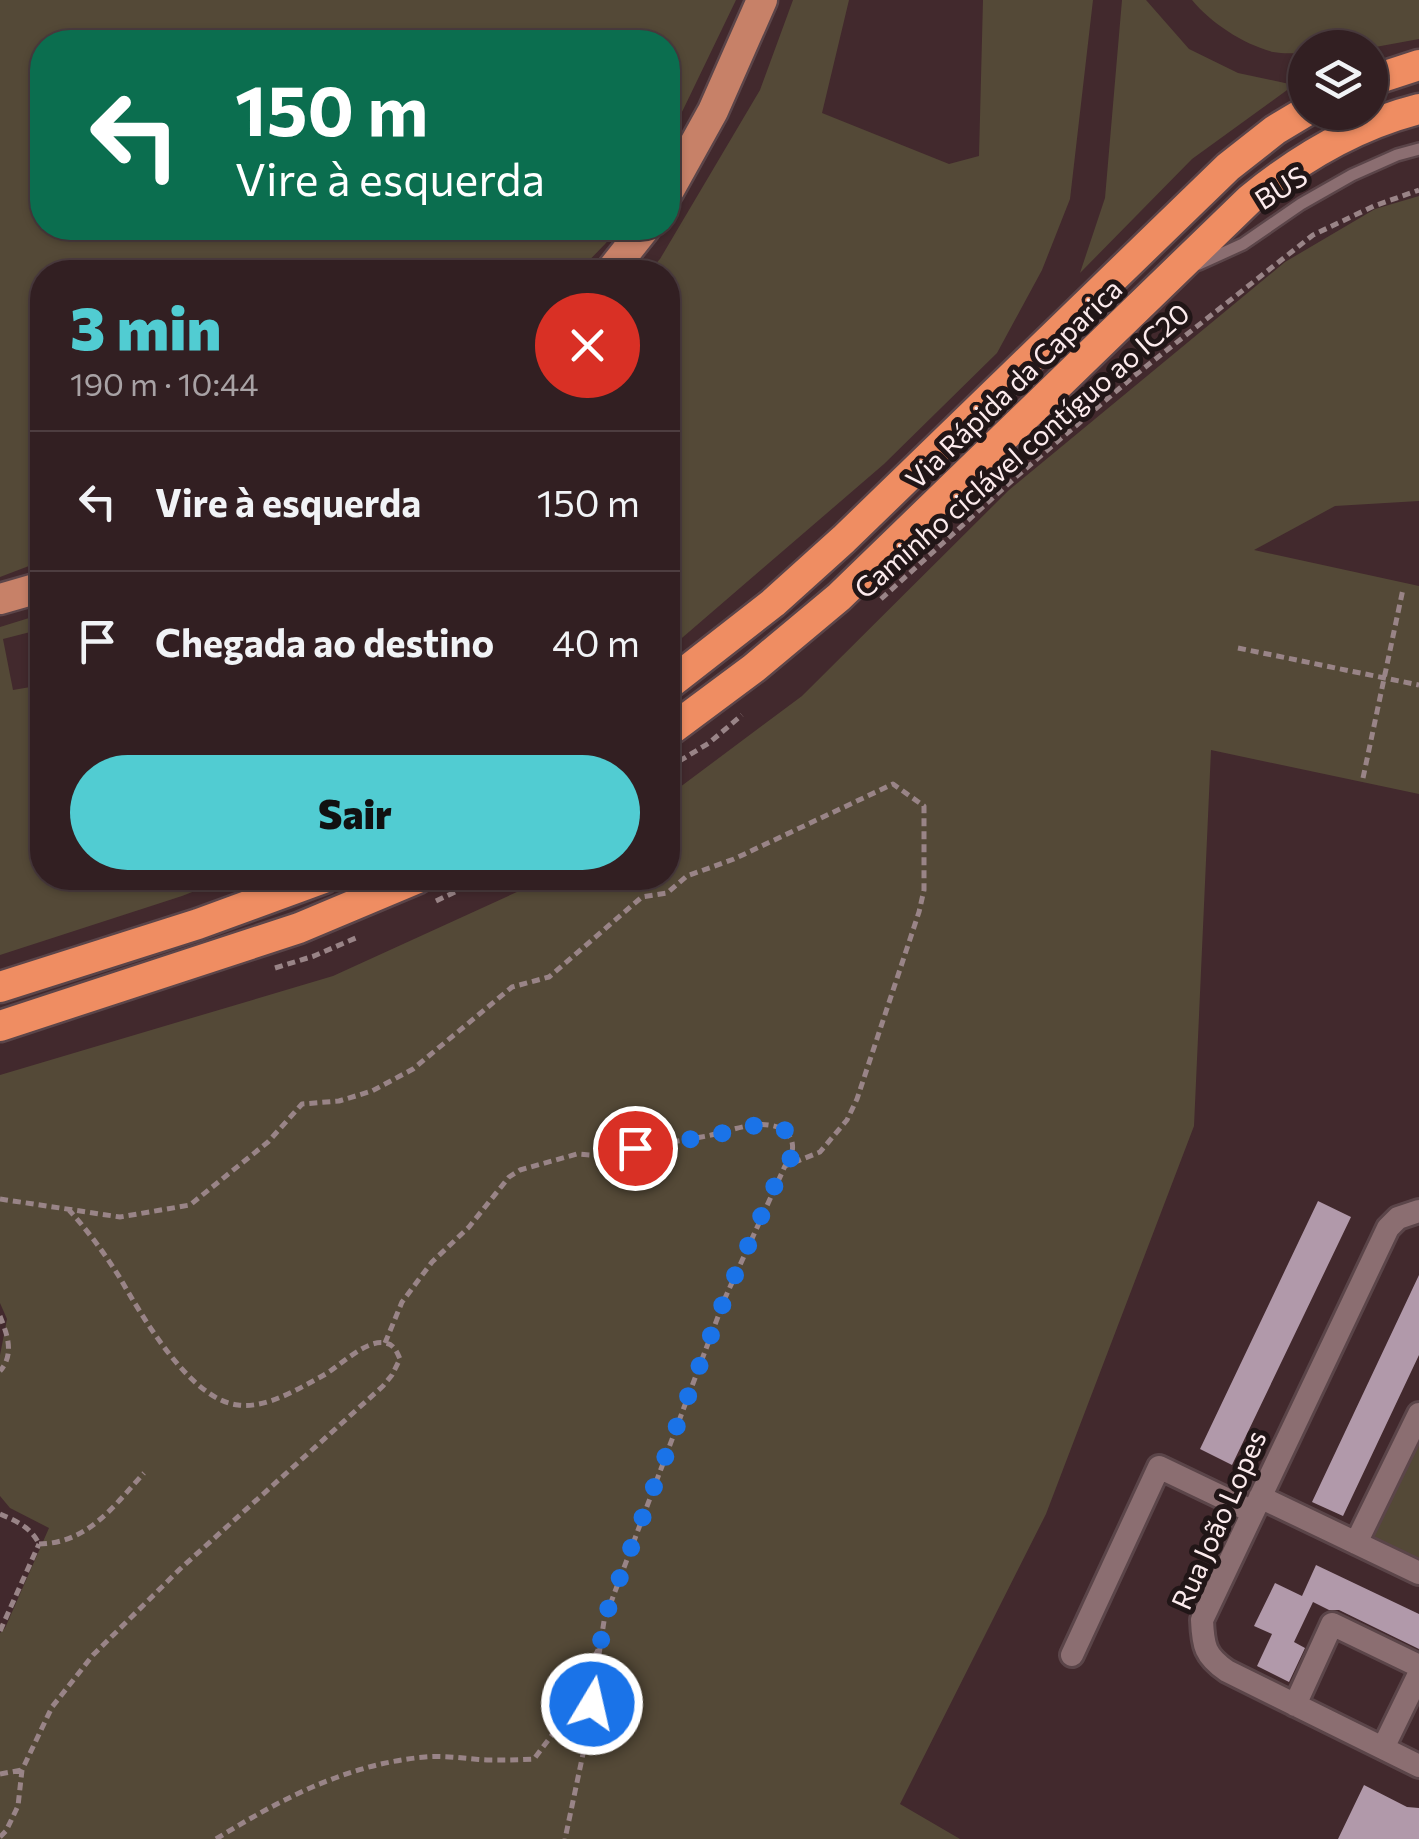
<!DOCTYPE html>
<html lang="pt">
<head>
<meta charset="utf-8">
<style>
	:root { --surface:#321f22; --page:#3a272a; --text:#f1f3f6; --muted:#a8a2a5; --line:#4d3d40; --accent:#51ccd2 }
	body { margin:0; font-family:Commissioner,sans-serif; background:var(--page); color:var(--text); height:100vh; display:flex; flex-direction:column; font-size:38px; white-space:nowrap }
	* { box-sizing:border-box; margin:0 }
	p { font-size:32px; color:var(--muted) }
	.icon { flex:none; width:55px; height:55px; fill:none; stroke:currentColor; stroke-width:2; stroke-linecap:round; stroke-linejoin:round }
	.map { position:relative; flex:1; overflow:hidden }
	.details { position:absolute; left:30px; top:260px; width:650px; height:630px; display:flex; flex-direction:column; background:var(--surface); border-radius:40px; box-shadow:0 2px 8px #0004,0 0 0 2px var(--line) }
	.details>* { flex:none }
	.banner { position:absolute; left:30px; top:30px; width:650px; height:210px; border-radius:40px; box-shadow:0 2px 8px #0004,0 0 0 2px var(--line); background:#0b6e4f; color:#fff; overflow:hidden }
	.tools { position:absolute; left:1288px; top:30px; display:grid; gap:20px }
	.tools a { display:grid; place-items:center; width:100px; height:100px; border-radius:50%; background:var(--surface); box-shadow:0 2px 8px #0004,0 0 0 2px var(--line); font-size:50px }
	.pin { position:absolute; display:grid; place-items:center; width:85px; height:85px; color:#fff; margin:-42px; border:5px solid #fff; border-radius:50%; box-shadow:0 2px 10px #0007 }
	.me { position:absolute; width:110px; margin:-55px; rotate:9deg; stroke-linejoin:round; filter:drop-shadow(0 0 8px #0008) }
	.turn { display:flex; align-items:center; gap:35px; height:210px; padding:0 40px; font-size:45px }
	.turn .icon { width:130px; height:130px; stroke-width:2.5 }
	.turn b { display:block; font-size:70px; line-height:85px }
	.round { display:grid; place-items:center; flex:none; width:105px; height:105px; border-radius:52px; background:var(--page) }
	.headline { display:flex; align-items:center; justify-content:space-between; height:170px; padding:0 40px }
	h1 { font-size:60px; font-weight:800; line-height:75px; color:var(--accent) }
	.action { display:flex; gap:20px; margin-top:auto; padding:20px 40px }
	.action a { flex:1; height:115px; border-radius:60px; background:var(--accent); color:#111; font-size:40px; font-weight:800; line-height:115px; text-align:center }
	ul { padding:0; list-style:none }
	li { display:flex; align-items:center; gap:30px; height:140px; padding:0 40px; border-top:2px solid var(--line) }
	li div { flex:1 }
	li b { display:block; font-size:38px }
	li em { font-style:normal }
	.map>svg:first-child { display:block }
	.green { fill:#544937 }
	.building { fill:#b199aa }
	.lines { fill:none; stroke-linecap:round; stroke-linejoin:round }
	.lane-casing { stroke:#5b4549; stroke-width:16 }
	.street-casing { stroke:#5b4549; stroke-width:28 }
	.primary-casing { stroke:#5b4549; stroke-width:35 }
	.highway-casing { stroke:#5b4549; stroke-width:35 }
	.path { stroke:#998487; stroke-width:5; stroke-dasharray:8 5; stroke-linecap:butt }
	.lane { stroke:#8b6e71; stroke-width:11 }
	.street { stroke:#8b6e71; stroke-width:22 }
	.primary { stroke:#c78168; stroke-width:30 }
	.highway { stroke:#ef8d62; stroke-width:30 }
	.route { stroke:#1a73e8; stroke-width:18; stroke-dasharray:0 32.4 }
	.labels { text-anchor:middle; stroke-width:10; stroke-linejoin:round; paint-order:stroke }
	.street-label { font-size:28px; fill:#fcebed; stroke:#211617 }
</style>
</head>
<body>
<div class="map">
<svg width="1419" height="1839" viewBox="0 0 1419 1839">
	<rect width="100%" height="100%" fill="#42292d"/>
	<path class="green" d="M 0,0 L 736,0 L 668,141 L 668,42 L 42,42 L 42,228 L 616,228 L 606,243 L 578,272 L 42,272 L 42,561 L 0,577 Z
		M 793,0 L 849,0 L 822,113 L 949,164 L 979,156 L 983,0 L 1093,0 L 1070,199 L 1042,270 L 997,353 L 884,464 L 668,650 L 668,272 L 648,272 L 660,259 L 760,90 Z
		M 1122,0 L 1146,0 L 1189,49 L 1238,73 L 1294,85 L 1192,159 L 1080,273 L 1105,198 Z
		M 1192,0 L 1419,0 L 1419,39 L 1370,48 L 1305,48 L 1305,54 C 1295,53 1283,54 1273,52 C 1243,44 1211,23 1192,0 Z
		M 1419,196 L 1419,501 L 1335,506 L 1254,550 L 1419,586 L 1419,794 L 1211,750 L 1194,1126 L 1046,1514 L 900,1804 L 960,1839 L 0,1839 L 0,1633 L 5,1628 L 49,1528 L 10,1508 L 0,1496 L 0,1355 L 7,1319 L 0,1303 L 0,1075 L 333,976 L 530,886 L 543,878 L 668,878 L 668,796 L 802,696 L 1009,490 L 1285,262 L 1375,209 Z
		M 42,614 L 42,629 L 3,639 L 13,690 L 42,685 L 42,878 L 228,878 L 182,896 L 0,955 L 0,627 Z
		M 1419,1441 L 1419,1573 L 1367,1548 Z"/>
	<path class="building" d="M 1318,1201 L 1351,1217 L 1232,1465 L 1200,1449 Z
		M 1419,1275 L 1419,1355 L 1343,1516 L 1312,1502 Z
		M 1316,1565 L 1419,1614 L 1419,1649 L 1339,1610 L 1329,1610 L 1313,1602 L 1294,1642 L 1305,1648 L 1289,1682 L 1257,1666 L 1272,1634 L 1254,1626 L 1275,1583 L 1302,1596 Z
		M 1364,1785 L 1407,1807 L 1419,1808 L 1419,1839 L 1338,1839 Z"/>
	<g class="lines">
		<g class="lane-casing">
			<path id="lane" d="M 1199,264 L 1243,244 L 1301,204 L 1352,175 L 1397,155 L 1419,149"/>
		</g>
		<g class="street-casing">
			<path id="street" d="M 1419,1211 L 1398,1218 L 1388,1228 L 1202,1620 C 1203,1646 1205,1656 1227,1671 L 1419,1766
				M 1260,1497 L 1419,1573
				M 1356,1543 L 1419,1414
				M 1072,1655 L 1159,1467 L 1253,1512
				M 1295,1705 L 1332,1624 L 1419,1666
				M 1383,1748 L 1419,1674"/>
		</g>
		<g class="primary-casing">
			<path id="primary" d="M 668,192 L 713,111 L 762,0
				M 610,272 L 645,228
				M 0,599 L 42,587"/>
		</g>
		<g class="highway-casing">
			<path id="highway" d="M 1370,81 L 1419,65
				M 668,685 L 773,603 L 844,539 L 1228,167 L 1275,130 L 1305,112
				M 668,732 L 754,668 L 839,597 L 1250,199 C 1300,158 1356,125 1419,109
				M 0,987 L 198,924 L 324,878
				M 0,1026 L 299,928 L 418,878"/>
		</g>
		<path class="path" d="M 881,599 L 1016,477 L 1134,376 L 1313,235 L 1374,206 L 1419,190
			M 1238,648 L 1419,685
			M 668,768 L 709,743 L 742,715
			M 1363,778 L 1403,589
			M 436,901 L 484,878
			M 275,968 L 314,956 L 358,937
			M 0,1199 L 120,1217 L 190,1205 L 268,1142 L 302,1104 L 339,1101 L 372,1091 L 413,1069 L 512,987 L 549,977 L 642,897 L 667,893 L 687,876 L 734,859 L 893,784 L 924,806 L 924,890 L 919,912 L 857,1099 L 847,1120 L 820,1152 L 785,1166 L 725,1298 L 604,1621 L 587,1735 L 565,1839
			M 0,1316 C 7,1334 15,1354 0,1371
			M 385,1343 L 402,1302 L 432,1262 L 469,1227 L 509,1177 L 520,1170 L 577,1154 L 590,1155 C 629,1148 669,1143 707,1136 C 727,1132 750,1122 769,1125 C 791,1128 799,1145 787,1164
			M 0,1514 C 16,1521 31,1527 39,1544
			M 39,1544 C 88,1543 113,1507 144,1473
			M 0,1631 L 39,1544
			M 0,1774 L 22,1770
			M 0,1837 L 6,1831 L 18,1806 L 22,1770 L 52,1707 L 93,1655 L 180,1569 L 383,1386 L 392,1375 L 400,1359 C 397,1352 394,1344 385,1343 C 366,1339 340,1366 324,1375 C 300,1388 266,1409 238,1405 C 190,1400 142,1316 120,1278 C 105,1254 88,1231 69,1210
			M 216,1839 C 281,1799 347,1764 425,1757 C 445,1755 466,1759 487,1760 C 503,1760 518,1760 534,1759 L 561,1723 L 599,1648"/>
		<use href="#lane" class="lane"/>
		<use href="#street" class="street"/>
		<use href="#primary" class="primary"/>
		<use href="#highway" class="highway"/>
	</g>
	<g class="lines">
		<path class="route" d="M 592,1704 L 604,1620 L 725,1298 L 775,1185 L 792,1156 L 794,1142 L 791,1135 L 782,1128 L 761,1124 L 710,1136 L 635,1148"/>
	</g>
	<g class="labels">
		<g class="street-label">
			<text transform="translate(1281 188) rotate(-32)" y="10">BUS</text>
			<text transform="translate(1014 384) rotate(-44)" y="10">Via Rápida da Caparica</text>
			<text transform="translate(1022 451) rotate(-41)" y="10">Caminho ciclável contíguo ao IC20</text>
			<text transform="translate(1219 1520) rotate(-66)" y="10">Rua João Lopes</text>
		</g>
	</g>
</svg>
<div class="tools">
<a><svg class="icon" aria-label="layers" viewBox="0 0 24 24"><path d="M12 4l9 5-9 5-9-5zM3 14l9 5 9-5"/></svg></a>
</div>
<div class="pin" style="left:635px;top:1148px;background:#d93025"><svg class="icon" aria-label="arrive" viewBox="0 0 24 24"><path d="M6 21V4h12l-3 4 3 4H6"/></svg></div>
<svg class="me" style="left:592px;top:1704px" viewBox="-20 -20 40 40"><circle r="17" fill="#1a73e8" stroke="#fff" stroke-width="3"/><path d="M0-11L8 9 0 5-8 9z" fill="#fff"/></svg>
<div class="banner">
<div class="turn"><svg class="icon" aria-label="left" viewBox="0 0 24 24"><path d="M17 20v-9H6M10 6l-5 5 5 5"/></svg><div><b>150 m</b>Vire à esquerda</div></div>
</div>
<section class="details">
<div class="headline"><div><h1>3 min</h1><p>190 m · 10:44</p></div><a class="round" style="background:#d93025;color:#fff"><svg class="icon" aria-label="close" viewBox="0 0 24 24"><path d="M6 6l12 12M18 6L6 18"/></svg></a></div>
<ul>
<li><svg class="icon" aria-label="left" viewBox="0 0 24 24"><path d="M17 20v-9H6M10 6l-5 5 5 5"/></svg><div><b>Vire à esquerda</b></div><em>150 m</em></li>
<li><svg class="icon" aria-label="arrive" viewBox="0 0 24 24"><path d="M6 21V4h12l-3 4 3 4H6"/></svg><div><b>Chegada ao destino</b></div><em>40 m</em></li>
</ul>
<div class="action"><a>Sair</a></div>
</section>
</div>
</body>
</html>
